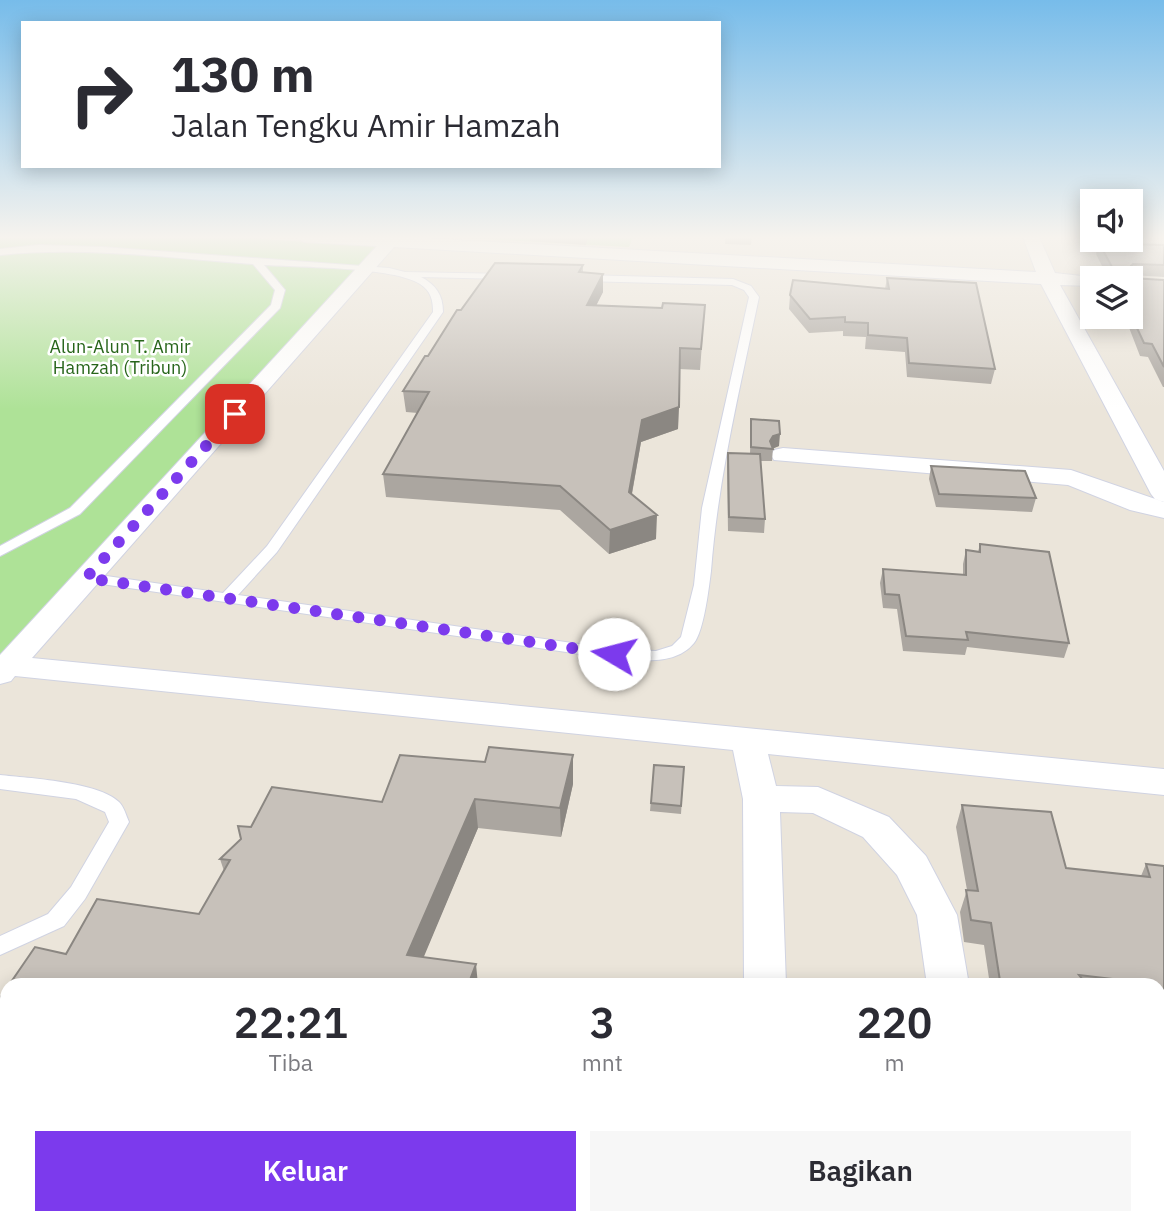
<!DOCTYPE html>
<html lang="id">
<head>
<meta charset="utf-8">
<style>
	:root { --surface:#fff; --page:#f7f7f7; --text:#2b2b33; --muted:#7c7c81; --accent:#7c3aed }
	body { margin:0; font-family:"IBM Plex Sans",sans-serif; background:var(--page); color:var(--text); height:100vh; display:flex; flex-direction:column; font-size:26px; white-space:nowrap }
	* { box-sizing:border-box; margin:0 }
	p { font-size:23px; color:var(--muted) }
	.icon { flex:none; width:38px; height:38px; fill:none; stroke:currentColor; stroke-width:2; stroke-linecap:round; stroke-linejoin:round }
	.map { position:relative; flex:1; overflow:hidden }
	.details { position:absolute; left:0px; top:978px; width:1166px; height:247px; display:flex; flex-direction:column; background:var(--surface); border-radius:21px 21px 0 0; box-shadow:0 4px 18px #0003 }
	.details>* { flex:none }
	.guide { position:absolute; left:21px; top:21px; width:700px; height:147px; border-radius:0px; box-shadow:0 4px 18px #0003; background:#fff; color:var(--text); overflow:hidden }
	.tools { position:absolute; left:1080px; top:189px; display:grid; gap:14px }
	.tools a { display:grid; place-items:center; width:63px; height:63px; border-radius:0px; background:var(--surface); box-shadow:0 4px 18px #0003; font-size:35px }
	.pin { position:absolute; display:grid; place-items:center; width:60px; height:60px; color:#fff; margin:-30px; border-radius:14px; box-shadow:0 4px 10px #0006 }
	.me { position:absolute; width:77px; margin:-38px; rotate:278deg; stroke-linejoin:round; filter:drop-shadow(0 0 5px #0008) }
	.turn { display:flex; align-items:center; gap:24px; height:147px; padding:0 35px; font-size:32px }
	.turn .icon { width:91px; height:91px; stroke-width:2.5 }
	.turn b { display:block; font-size:49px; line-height:60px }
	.eta { display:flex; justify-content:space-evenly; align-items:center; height:119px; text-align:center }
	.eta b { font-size:42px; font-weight:600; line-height:49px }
	.cta { display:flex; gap:14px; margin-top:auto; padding:14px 35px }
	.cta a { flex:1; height:80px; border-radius:0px; background:var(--accent); color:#fff; font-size:28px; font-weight:600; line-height:80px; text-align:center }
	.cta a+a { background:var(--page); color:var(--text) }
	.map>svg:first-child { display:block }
	.green { fill:#aee297 }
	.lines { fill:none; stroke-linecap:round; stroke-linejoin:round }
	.lane-casing { stroke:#d0d3e2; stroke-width:2 }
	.street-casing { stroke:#d0d3e2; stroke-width:2 }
	.lane { fill:#fff; fill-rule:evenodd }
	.street { fill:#fff; fill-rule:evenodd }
	.wall { fill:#aba6a0 }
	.shaded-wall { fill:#8b8782 }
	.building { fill:#c7c1ba; stroke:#8b8782; stroke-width:2 }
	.route { stroke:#7c3aed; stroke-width:12; stroke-dasharray:0 21.6 }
	.labels { text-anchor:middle; stroke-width:5; stroke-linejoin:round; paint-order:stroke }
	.far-park-label { font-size:18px; fill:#27651a; stroke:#fff }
</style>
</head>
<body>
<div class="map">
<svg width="1164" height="1224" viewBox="0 0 1164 1224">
	<rect width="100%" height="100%" fill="#ebe5da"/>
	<path class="green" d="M 0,237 L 231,237 L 383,247 L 0,659 Z
		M 452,237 L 633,237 L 629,247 Z"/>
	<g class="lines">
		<g class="lane-casing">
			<path id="lane" d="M 39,245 L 102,247 L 389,268 L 405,272 L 508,274 L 508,278 L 505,279 L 421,277 C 436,285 443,295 443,312 L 277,552 L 238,595 L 614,649 L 656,651 L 672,646 L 681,637 L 694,585 L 702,508 L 749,297 L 744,290 L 732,285 L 583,281 L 578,278 L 583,275 L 733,279 L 751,286 L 759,297 C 740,388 718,478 711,571 C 709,587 704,631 694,643 C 675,666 641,660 614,659 L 81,581 L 78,578 L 81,575 L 86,573 L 223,593 L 267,546 L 433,312 C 433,300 431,291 420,284 C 394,267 299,267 264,265 L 285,290 L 280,308 L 80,514 L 0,556 L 0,546 L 70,508 L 271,305 L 275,290 L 253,264 C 169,258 84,246 0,255 L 0,249 Z
				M 0,775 C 28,778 99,782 119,802 C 124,807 126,815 129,822 L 85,899 L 64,926 L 0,955 L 0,936 L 48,914 L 71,887 L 109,822 L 105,812 L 76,799 L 0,789 Z"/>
		</g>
		<g class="street-casing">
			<path id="street" d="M 296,237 L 402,237 L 1036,272 L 1023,237 L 1039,237 L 1055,273 L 1099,278 L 1092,278 L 1092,286 L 1060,285 L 1164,471 L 1164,502 L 1155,499 L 1151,494 L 1041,284 L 394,247 L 32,658 L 1164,769 L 1164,795 L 768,754 L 776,786 L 818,787 L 889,817 L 926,856 L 957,915 L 969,985 L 927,985 L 917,915 L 897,875 L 863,837 L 813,813 L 780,812 L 786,985 L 744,985 L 743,799 L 733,750 L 15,676 L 11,681 L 0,684 L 0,655 L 377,246 L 304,242 Z
				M 783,448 L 1071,470 L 1164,502 L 1164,518 L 1130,510 L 1068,485 L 774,460 L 771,455 L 774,450 Z
				M 745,1218 L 797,1218 L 797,1224 L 745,1224 Z
				M 946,1218 L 998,1218 L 998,1224 L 946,1224 Z"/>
		</g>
		<use href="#lane" class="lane"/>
		<use href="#street" class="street"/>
	</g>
	<path class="wall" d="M 530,237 L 588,237 L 586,245 L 530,241 Z
		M 725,237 L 752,237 L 751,245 L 725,244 Z
		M 1099,243 L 1164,245 L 1164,277 L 1131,275 L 1131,278 L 1164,280 L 1164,387 L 1163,387 L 1148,357 L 1140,356 L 1128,325 L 1118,324 L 1114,317 L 1130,317 L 1130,278 L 1108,278 L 1096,254 Z
		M 583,265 L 583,273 L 603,274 L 603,292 L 596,305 L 662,308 L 705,305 L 700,370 L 679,369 L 678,429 L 641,442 L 632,494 L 656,539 L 609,554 L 560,510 L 386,497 L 383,474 L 418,413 L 406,412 L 403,391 L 461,310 Z
		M 887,278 L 995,369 L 991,384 L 907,377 L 905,352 L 865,349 L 866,337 L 843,336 L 843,331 L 809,333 L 789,309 L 790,295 L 885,289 Z
		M 751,419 L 779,446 L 773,448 L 772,461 L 760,461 L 765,519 L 764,533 L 728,531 L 727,466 L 728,453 L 750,454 Z
		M 931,466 L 1036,498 L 1032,512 L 936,507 L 929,479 Z
		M 980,544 L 1069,643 L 1064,658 L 967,647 L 965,655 L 903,651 L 897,609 L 883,608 L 880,583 L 883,569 L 963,575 L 963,564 L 966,550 L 978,552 Z
		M 654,765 L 684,767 L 681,814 L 650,811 Z
		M 573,784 L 561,837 L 478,828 L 423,957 L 66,954 L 199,914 L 224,871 L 220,859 L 241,839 L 251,827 L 382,802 Z
		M 962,805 L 1066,868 L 1141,876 L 1146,864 L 1164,866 L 1164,1094 L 1158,1077 L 1158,985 L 990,985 L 984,945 L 964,942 L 960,912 L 967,890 L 956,827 Z
		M 7,988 L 7,1116 L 0,1115 L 0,998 Z
		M 1031,1218 L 1124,1218 L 1125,1224 L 1032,1224 Z"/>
	<path class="shaded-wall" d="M 603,274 L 603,292 L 587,324 L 587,305 Z
		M 679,407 L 678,429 L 641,442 L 628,515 L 629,492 L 642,420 Z
		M 780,434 L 779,446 L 772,449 L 770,441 L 773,436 Z
		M 657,515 L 656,539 L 609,554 L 610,530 Z
		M 573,755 L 573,784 L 561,837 L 560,808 Z
		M 475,799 L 478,828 L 412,985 L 407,955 Z
		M 476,964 L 478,985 L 468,985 Z
		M 323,1218 L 340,1218 L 338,1224 L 321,1224 Z"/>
	<path class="building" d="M 1099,243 L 1164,245 L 1164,265 L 1133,264 L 1131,266 L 1131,278 L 1164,280 L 1164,367 L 1152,344 L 1144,343 L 1130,313 L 1130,278 L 1118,278 Z
		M 495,263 L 583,265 L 579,272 L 603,274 L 587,305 L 662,308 L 663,303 L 705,305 L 701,349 L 680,348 L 679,407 L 642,420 L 629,492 L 657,515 L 610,530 L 560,486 L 383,474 L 429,392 L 403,391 L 425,356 L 428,356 L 457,310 L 461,310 Z
		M 887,278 L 976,283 L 995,369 L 909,363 L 907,338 L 868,335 L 868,323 L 845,322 L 845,317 L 810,319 L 790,295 L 793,280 L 889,289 Z
		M 751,419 L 779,421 L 780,434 L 773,436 L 770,441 L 773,449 L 751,447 Z
		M 728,453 L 760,454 L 765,519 L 729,517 Z
		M 931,466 L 1025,471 L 1036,498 L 939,494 Z
		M 980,544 L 1049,552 L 1069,643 L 966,632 L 968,640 L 906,636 L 899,595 L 885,594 L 883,569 L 966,575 L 966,550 L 980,552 Z
		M 489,747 L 573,755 L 560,808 L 475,799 L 407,955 L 476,964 L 468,985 L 9,985 L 35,947 L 66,954 L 97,899 L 199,914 L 230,860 L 220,859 L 241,839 L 238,826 L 251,827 L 272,787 L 382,802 L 400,755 L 485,762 Z
		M 654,765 L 684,767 L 681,806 L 651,803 Z
		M 962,805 L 1051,812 L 1066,868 L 1150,877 L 1146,864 L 1164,866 L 1164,1037 L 1158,1020 L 1158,985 L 1147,985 L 1146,983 L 1079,975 L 1087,985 L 1003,985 L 1000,981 L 991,923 L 971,920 L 966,890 L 978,891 Z
		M 7,988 L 7,1020 L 0,1018 L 0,998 Z
		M 7,1028 L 7,1089 L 0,1088 L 0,1038 Z
		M 16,1218 L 323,1218 L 321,1224 L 12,1224 Z
		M 1045,1218 L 1124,1218 L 1125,1224 L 1046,1224 Z"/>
	<linearGradient id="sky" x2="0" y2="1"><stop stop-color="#77bcea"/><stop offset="0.58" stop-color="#f6f3ee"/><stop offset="1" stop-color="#f6f3ee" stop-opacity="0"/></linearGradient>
	<rect width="1164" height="409" fill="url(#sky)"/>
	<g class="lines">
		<path class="route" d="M 235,414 L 86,578 L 614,654"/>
	</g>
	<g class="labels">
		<g class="far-park-label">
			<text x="120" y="353">Alun-Alun T. Amir<tspan x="120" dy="21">Hamzah (Tribun)</tspan></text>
		</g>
	</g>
</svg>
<div class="tools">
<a><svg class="icon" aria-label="sound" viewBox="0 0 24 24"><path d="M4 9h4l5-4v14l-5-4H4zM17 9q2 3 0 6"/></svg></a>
<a><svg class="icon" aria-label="layers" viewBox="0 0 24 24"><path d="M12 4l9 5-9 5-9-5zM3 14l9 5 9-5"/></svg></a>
</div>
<div class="pin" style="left:235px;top:414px;background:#d93025"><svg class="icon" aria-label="arrive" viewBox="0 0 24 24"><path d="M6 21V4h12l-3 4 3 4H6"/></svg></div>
<svg class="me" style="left:614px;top:654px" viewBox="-20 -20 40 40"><circle r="19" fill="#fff"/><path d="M0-13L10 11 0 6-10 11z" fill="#7c3aed"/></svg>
<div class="guide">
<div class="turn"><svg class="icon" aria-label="right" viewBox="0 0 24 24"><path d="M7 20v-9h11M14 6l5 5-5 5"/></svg><div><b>130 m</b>Jalan Tengku Amir Hamzah</div></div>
</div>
<section class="details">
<div class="eta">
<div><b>22:21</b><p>Tiba</p></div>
<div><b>3</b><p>mnt</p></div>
<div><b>220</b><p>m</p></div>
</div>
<div class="cta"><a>Keluar</a><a>Bagikan</a></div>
</section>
</div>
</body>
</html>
